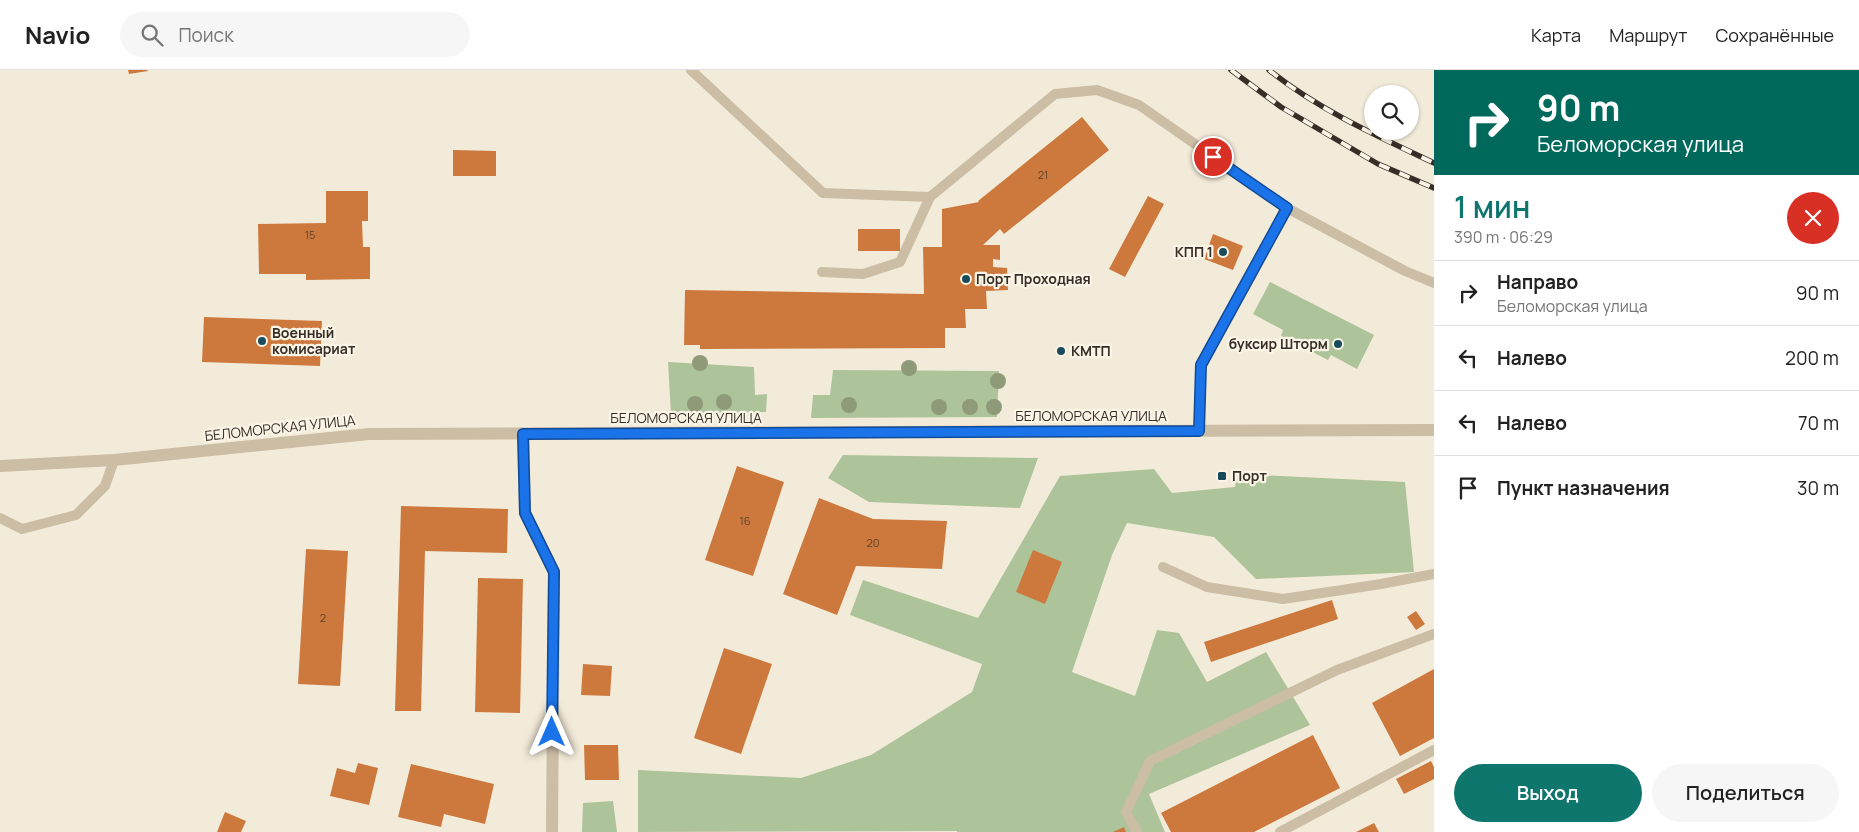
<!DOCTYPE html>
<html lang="ru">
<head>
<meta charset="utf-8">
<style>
	:root { --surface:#fff; --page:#f6f6f6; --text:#222; --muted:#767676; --line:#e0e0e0; --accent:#0f766e }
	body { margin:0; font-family:Manrope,sans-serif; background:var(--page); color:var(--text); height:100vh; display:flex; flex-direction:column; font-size:19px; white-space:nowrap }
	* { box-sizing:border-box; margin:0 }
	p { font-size:16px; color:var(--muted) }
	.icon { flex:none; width:28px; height:28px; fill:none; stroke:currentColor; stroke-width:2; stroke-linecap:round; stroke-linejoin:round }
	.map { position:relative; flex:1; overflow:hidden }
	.sheet { display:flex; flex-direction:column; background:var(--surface); width:425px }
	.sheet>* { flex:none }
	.guide { background:#00695c; color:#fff; overflow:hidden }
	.fabs { position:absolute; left:1364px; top:15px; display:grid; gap:10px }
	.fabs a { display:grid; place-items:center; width:55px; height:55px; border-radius:50%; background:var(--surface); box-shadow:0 1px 4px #0004; font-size:25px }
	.pin { position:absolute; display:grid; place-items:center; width:42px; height:42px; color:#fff; margin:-21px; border:2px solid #fff; border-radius:50%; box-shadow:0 1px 5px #0007 }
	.me { position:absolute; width:55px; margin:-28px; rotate:0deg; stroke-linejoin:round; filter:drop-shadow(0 0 4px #0008) }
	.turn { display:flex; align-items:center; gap:18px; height:105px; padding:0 20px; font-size:22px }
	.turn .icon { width:65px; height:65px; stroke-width:2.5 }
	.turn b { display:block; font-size:35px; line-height:42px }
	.round { display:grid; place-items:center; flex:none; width:52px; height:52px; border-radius:26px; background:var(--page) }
	.headline { display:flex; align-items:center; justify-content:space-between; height:85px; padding:0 20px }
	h1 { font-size:30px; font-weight:600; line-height:38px; color:var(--accent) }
	.cta { display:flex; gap:10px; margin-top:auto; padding:10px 20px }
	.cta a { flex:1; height:58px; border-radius:30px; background:var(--accent); color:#fff; font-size:20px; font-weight:600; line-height:58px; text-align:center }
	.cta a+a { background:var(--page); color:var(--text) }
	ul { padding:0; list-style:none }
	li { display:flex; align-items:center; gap:15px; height:65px; padding:0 20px; border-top:1px solid var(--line) }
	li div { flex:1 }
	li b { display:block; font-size:19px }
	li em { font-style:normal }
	header { display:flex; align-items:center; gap:30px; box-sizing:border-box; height:70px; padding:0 25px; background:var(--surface); border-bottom:1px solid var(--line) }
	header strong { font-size:24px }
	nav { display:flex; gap:28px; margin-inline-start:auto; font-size:18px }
	.search { width:350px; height:45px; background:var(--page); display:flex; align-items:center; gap:12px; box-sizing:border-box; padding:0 18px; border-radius:28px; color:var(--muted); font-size:19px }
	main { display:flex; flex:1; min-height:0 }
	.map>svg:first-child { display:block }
	.green { fill:#adc399 }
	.building { fill:#cd793d }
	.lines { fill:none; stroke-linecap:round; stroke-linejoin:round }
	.lane { stroke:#ccbda5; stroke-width:10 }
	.street { stroke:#ccbda5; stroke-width:12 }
	.rail-casing { stroke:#372f27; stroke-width:5.5 }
	.rail { stroke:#faf5e6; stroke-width:4; stroke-dasharray:11; stroke-linecap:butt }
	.tree { fill:#8f9a78 }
	.route-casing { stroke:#114b97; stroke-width:12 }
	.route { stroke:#1a73e8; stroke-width:9 }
	.poi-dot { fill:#1a4b5b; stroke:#faf5e6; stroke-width:2 }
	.labels { text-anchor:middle; stroke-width:4.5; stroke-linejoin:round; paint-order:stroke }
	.number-label { font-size:11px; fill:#5c422c }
	.poi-label { font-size:14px; font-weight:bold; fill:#372f27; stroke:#faf5e6; text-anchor:start }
	.street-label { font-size:14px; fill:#372f27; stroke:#faf5e6 }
</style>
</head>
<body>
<header>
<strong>Navio</strong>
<div class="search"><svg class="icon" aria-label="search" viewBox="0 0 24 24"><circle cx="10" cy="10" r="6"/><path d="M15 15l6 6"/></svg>Поиск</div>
<nav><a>Карта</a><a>Маршрут</a><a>Сохранённые</a></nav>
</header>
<main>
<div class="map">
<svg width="1434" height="762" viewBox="0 0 1434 762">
	<rect width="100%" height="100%" fill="#f3ebd9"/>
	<path class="green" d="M 1270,212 L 1374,265 L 1357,299 L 1331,285 L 1328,290 L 1281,266 L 1283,260 L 1253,244 Z
		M 668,292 L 754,297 L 755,325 L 767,324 L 766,342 L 671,344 Z
		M 833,300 L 999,301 L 997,347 L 811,348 L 813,325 L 830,325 Z
		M 843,385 L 1038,388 L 1020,438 L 869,432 L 828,408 Z
		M 1154,399 L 1172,423 L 1235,417 L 1237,404 L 1405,412 L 1414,502 L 1256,509 L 1214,467 L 1127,453 L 1112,485 L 1072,602 L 1135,626 L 1157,560 L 1179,563 L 1207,612 L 1266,582 L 1310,655 L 1149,724 L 1165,762 L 957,762 L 957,761 L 638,762 L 638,700 L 801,708 L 871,685 L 972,622 L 982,594 L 850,545 L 863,510 L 978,548 L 1060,406 Z
		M 613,731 L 617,762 L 582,762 L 583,733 Z"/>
	<path class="building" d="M 128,0 L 147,0 L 148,1 L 129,4 Z
		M 1082,47 L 1109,80 L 1004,164 L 1000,159 L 983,175 L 1000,175 L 1000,190 L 993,189 L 993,197 L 1007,198 L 1008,220 L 986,221 L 987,239 L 965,239 L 966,258 L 945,258 L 945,278 L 700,279 L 700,275 L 684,275 L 685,220 L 924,224 L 923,177 L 942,177 L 942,139 L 979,132 L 978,131 Z
		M 453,80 L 496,81 L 496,106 L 453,106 Z
		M 326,121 L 368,121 L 368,151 L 362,151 L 363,177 L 370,177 L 370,209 L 306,210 L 306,204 L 259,204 L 258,154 L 326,153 Z
		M 1148,126 L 1164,134 L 1125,207 L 1109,199 Z
		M 858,159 L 900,159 L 900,181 L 858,181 Z
		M 1213,164 L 1243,176 L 1233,200 L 1204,189 Z
		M 204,247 L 322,251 L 320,296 L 202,292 Z
		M 737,396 L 784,412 L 753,506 L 705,490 Z
		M 819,428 L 873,449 L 947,451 L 942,499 L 856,496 L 837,545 L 783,524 Z
		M 401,436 L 508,439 L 507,483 L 425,481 L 421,641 L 395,641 Z
		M 306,479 L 348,481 L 340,616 L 298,614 Z
		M 1033,480 L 1062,492 L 1045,534 L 1016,522 Z
		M 478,508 L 523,509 L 520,643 L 475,642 Z
		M 1332,530 L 1338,549 L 1211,592 L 1204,572 Z
		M 1416,541 L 1425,554 L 1416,560 L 1407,547 Z
		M 724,578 L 772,594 L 741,684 L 694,668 Z
		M 583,594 L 612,596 L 610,626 L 581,625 Z
		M 1434,599 L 1434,668 L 1400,686 L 1372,633 Z
		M 1313,665 L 1340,718 L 1254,762 L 1171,762 L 1161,743 Z
		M 584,675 L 618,675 L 619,710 L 585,710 Z
		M 1431,691 L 1434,697 L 1434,709 L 1404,724 L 1396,709 Z
		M 358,693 L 378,698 L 369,735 L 330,726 L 337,698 L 355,703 Z
		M 411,694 L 494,714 L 485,754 L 444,744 L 441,757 L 398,747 Z
		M 225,742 L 246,751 L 241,762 L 217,762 Z
		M 1374,753 L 1379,762 L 1356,762 Z
		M 1124,757 L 1126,762 L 1113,762 Z"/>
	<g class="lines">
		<path class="lane" d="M 691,0 L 823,123 L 930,127
			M 822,202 L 863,204 L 900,192 L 930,127 L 1055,24 L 1097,20 L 1139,35 L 1287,138 L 1405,201 L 1434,213
			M 1199,361 L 1201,295 L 1287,138
			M 0,448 L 22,459 L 76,445 L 105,416 L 114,390
			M 1163,497 L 1207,517 L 1283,529 L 1381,514 L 1434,504
			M 1137,762 L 1126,742 L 1150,691 L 1337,600 L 1434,564
			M 1280,762 L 1434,680"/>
		<path class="street" d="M 523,364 L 525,443 L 554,502 L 552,762
			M 0,396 L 114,390 L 369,364 L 1434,360"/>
		<g class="rail-casing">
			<path id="rail" d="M 1231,0 L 1281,37 L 1378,94 L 1434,118
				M 1269,0 C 1319,40 1377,66 1434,93"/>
		</g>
		<use href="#rail" class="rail"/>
	</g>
	<g class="tree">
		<circle cx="700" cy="293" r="8"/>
		<circle cx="909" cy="298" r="8"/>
		<circle cx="998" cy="311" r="8"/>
		<circle cx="724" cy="332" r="8"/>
		<circle cx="695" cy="334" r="8"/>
		<circle cx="849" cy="335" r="8"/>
		<circle cx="939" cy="337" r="8"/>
		<circle cx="970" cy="337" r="8"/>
		<circle cx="994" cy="337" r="8"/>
	</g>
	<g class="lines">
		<g class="route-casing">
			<path id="route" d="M 552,662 L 554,502 L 525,443 L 523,364 L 1199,361 L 1201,295 L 1287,138 L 1213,87"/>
		</g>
		<use href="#route" class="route"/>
	</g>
	<g class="poi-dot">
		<circle cx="1223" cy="182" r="5"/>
		<circle cx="966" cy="209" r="5"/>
		<circle cx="262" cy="271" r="5"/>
		<circle cx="1338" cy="274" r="5"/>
		<circle cx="1061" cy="281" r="5"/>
		<rect x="1217" y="401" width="10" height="10" rx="2.5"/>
	</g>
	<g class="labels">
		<g class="number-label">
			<text x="1043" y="109">21</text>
			<text x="310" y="169">15</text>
			<text x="745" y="455">16</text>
			<text x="873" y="477">20</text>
			<text x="323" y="552">2</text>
		</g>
		<g class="poi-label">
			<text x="1213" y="187" text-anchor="end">КПП 1</text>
			<text x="976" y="214">Порт Проходная</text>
			<text x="272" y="268">Военный<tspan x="272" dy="16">комисариат</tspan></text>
			<text x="1328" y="279" text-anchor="end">буксир Шторм</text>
			<text x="1071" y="286">КМТП</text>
			<text x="1232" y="411">Порт</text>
		</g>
		<g class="street-label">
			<text x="1091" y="351">БЕЛОМОРСКАЯ УЛИЦА</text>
			<text x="686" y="353">БЕЛОМОРСКАЯ УЛИЦА</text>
			<text transform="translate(280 358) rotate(-6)" y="5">БЕЛОМОРСКАЯ УЛИЦА</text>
		</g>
	</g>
</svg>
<div class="fabs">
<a><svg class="icon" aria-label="search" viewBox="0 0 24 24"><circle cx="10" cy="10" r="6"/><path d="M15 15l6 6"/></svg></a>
</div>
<div class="pin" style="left:1213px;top:87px;background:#d93025"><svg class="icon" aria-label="arrive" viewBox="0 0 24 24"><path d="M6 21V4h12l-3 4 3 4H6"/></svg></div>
<svg class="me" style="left:552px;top:662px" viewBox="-20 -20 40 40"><path d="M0-17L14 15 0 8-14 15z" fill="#1a73e8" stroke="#fff" stroke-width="4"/></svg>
</div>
<section class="sheet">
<div class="guide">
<div class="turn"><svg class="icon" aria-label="right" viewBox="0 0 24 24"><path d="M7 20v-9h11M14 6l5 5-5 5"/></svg><div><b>90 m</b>Беломорская улица</div></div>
</div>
<div class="headline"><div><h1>1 мин</h1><p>390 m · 06:29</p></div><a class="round" style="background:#d93025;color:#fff"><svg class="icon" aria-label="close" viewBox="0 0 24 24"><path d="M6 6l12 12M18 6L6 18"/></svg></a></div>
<ul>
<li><svg class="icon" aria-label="right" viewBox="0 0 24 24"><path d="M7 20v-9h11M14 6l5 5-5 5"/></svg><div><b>Направо</b><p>Беломорская улица</p></div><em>90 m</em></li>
<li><svg class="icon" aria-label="left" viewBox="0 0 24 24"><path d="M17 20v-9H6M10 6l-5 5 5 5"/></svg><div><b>Налево</b></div><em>200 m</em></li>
<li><svg class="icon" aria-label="left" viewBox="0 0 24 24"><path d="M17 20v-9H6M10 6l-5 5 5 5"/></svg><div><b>Налево</b></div><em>70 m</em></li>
<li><svg class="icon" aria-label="arrive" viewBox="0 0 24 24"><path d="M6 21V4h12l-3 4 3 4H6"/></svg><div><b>Пункт назначения</b></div><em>30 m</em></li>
</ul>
<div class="cta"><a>Выход</a><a>Поделиться</a></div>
</section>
</main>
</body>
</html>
